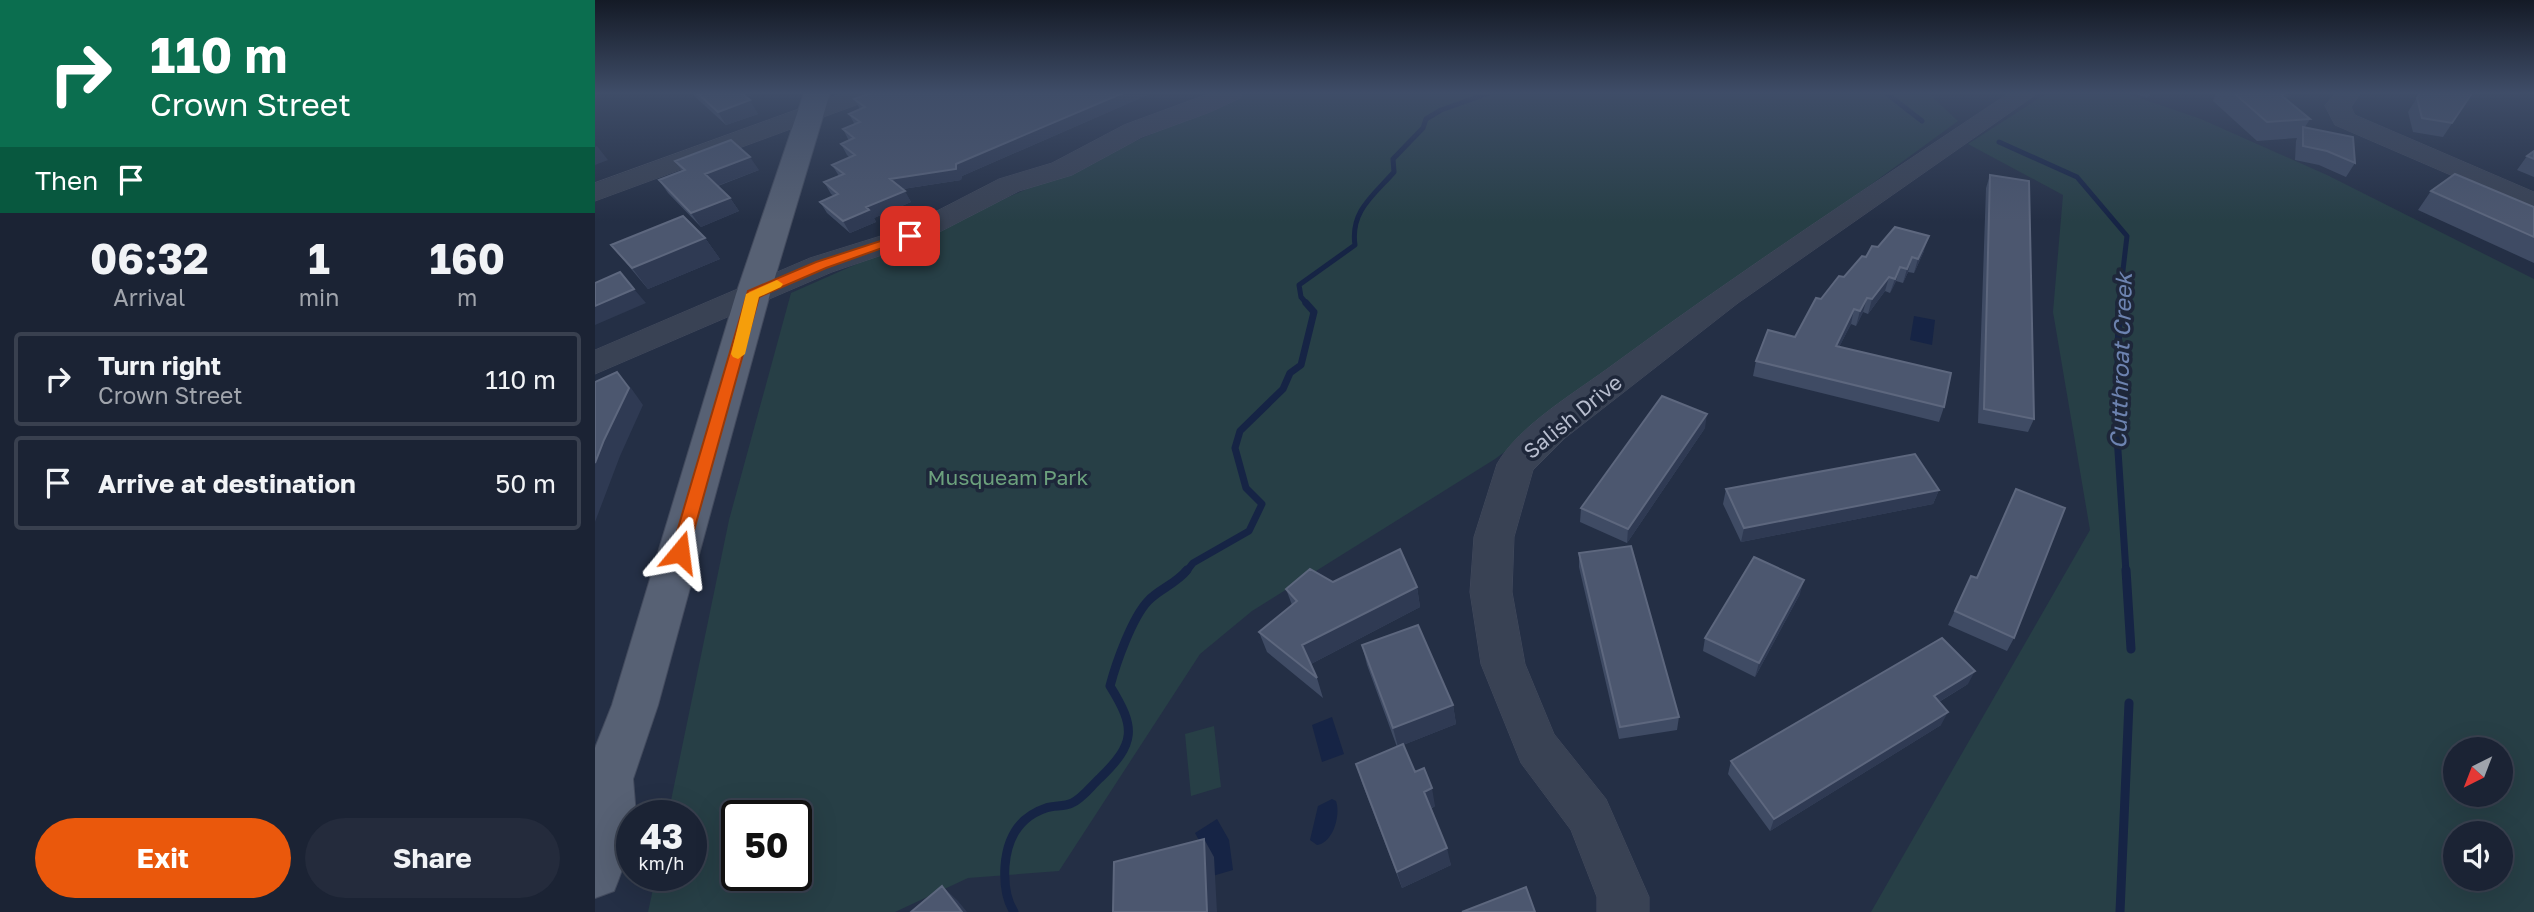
<!DOCTYPE html>
<html lang="en">
<head>
<meta charset="utf-8">
<style>
	:root { --surface:#1b2334; --page:#242b3c; --text:#f1f3f6; --muted:#a0a4ac; --line:#39404f; --accent:#ea580c }
	body { margin:0; font-family:"Golos Text",sans-serif; background:var(--page); color:var(--text); height:100vh; display:flex; flex-direction:column; font-size:26px; white-space:nowrap }
	* { box-sizing:border-box; margin:0 }
	p { font-size:23px; color:var(--muted) }
	.icon { flex:none; width:38px; height:38px; fill:none; stroke:currentColor; stroke-width:2; stroke-linecap:round; stroke-linejoin:round }
	.map { position:relative; flex:1; overflow:hidden }
	.details { display:flex; flex-direction:column; background:var(--surface); width:595px }
	.details>* { flex:none }
	.banner { background:#0b6e4f; color:#fff; overflow:hidden }
	.needle { width:46px; rotate:222deg }
	.tools { position:absolute; left:1848px; top:737px; display:grid; gap:14px }
	.tools a { display:grid; place-items:center; width:70px; height:70px; border-radius:50%; background:var(--surface); box-shadow:0 7px 28px #0002,0 0 0 2px var(--line); font-size:35px }
	.speed { position:absolute; left:21px; top:800px; display:flex; gap:14px; font-size:35px; font-weight:700; text-align:center }
	.speed>* { display:grid; place-content:center; width:91px; height:91px; border-radius:50%; background:var(--surface); box-shadow:0 7px 28px #0002,0 0 0 2px var(--line); line-height:1 }
	.speed small { font-size:18px; font-weight:400 }
	.speed .limit { border:4px solid #111; border-radius:10px; background:#fff; color:#111 }
	.pin { position:absolute; display:grid; place-items:center; width:60px; height:60px; color:#fff; margin:-30px; border-radius:14px; box-shadow:0 4px 10px #0006 }
	.me { position:absolute; width:77px; margin:-38px; rotate:16deg; stroke-linejoin:round; filter:drop-shadow(0 0 5px #0008) }
	.turn { display:flex; align-items:center; gap:24px; height:147px; padding:0 35px; font-size:32px }
	.turn .icon { width:91px; height:91px; stroke-width:2.5 }
	.turn b { display:block; font-size:49px; line-height:60px }
	.then { display:flex; align-items:center; height:66px; padding:0 35px; background:#0003; gap:14px; font-size:26px }
	.eta { display:flex; justify-content:space-evenly; align-items:center; height:119px; text-align:center }
	.eta b { font-size:42px; font-weight:700; line-height:49px }
	.cta { display:flex; gap:14px; margin-top:auto; padding:14px 35px }
	.cta a { flex:1; height:80px; border-radius:42px; background:var(--accent); color:#fff; font-size:28px; font-weight:700; line-height:80px; text-align:center }
	.cta a+a { background:var(--page); color:var(--text) }
	ul { padding:0; list-style:none }
	li { display:flex; align-items:center; gap:21px; height:94px; margin:0 14px 10px; padding:0 21px; border:4px solid var(--line); border-radius:7px }
	li div { flex:1 }
	li b { display:block; font-size:26px }
	li em { font-style:normal }
	main { display:flex; flex:1; min-height:0 }
	.map>svg:first-child { display:block }
	.green { fill:#273f46; fill-rule:evenodd }
	.water { fill:#162445 }
	.lines { fill:none; stroke-linecap:round; stroke-linejoin:round }
	.stream-far2 { stroke:#162445; stroke-width:5 }
	.stream-far1 { stroke:#162445; stroke-width:7 }
	.stream { stroke:#162445; stroke-width:9 }
	.minor-casing { stroke:#434b5e; stroke-width:1 }
	.major-casing { stroke:#434b5e; stroke-width:2 }
	.minor { fill:#394254; fill-rule:evenodd }
	.major { fill:#576174; fill-rule:evenodd }
	.wall { fill:#3f4b64 }
	.shaded-wall { fill:#2f3a53 }
	.building { fill:#4c576f; stroke:#5d677e; stroke-width:2 }
	.route { fill:#ea580c; stroke:#983908; stroke-width:2 }
	.slow { fill:#f59e0b }
	.labels { text-anchor:middle; stroke-width:7; stroke-linejoin:round; paint-order:stroke }
	.street-label { font-size:21px; fill:#b7bdce; stroke:#1e273a }
	.park-label { font-size:21px; fill:#6ca17d; stroke:#1e273a }
	.water-label { font-size:23px; font-style:italic; fill:#6d83b0; stroke:#1e273a }
</style>
</head>
<body>
<main>
<section class="details">
<div class="banner">
<div class="turn"><svg class="icon" aria-label="right" viewBox="0 0 24 24"><path d="M7 20v-9h11M14 6l5 5-5 5"/></svg><div><b>110 m</b>Crown Street</div></div>
<div class="then">Then<svg class="icon" aria-label="arrive" viewBox="0 0 24 24"><path d="M6 21V4h12l-3 4 3 4H6"/></svg></div>
</div>
<div class="eta">
<div><b>06:32</b><p>Arrival</p></div>
<div><b>1</b><p>min</p></div>
<div><b>160</b><p>m</p></div>
</div>
<ul>
<li><svg class="icon" aria-label="right" viewBox="0 0 24 24"><path d="M7 20v-9h11M14 6l5 5-5 5"/></svg><div><b>Turn right</b><p>Crown Street</p></div><em>110 m</em></li>
<li><svg class="icon" aria-label="arrive" viewBox="0 0 24 24"><path d="M6 21V4h12l-3 4 3 4H6"/></svg><div><b>Arrive at destination</b></div><em>50 m</em></li>
</ul>
<div class="cta"><a>Exit</a><a>Share</a></div>
</section>
<div class="map">
<svg width="1939" height="912" viewBox="0 0 1939 912">
	<rect width="100%" height="100%" fill="#242f45"/>
	<path class="green" d="M 649,93 L 1333,93 L 1363,121 L 900,459 L 657,611 L 605,654 L 464,871 L 373,878 L 300,912 L 53,912 L 61,875 L 96,875 L 96,816 L 73,815 L 134,520 L 196,293 ZM 142,816 L 201,816 L 201,875 L 142,875 Z
		M 1452,93 L 1530,93 L 1606,119 L 1732,175 L 1939,279 L 1939,912 L 1276,912 L 1495,530 L 1458,312 L 1468,195 L 1373,144 ZM 1860,749 L 1906,749 L 1906,794 L 1860,794 ZM 1906,833 L 1906,878 L 1860,878 L 1860,833 Z
		M 619,726 L 626,787 L 596,796 L 590,734 Z"/>
	<path class="water" d="M 1319,316 L 1340,320 L 1337,345 L 1315,340 Z
		M 737,717 L 749,754 L 727,762 L 717,725 Z
		M 737,799 L 741,801 C 746,815 738,843 722,845 L 715,840 L 723,806 Z
		M 622,819 L 634,840 L 638,870 L 614,877 L 612,855 L 600,833 Z"/>
	<g class="lines">
		<path class="stream-far2" d="M 1291,93 L 1327,121
			M 1404,142 L 1482,177 L 1532,236 L 1524,304
			M 712,304 L 706,297 L 704,285 L 760,245 C 755,211 779,195 799,172 L 798,159 L 828,128 L 831,119 L 846,110 L 894,93"/>
		<path class="stream-far1" d="M 1524,303 L 1522,436 L 1531,572
			M 591,572 L 598,563 L 654,531 L 667,504 L 651,488 L 640,448 L 645,431 L 688,389 L 695,373 L 706,365 L 719,312 L 711,303"/>
		<path class="stream" d="M 1531,570 L 1536,649
			M 419,912 C 410,898 409,882 410,866 C 412,839 424,817 451,808 C 459,805 469,807 477,803 C 488,798 496,786 505,778 C 541,743 541,728 515,686 C 521,663 537,618 553,601 C 564,589 581,584 592,570
			M 1525,912 L 1534,703"/>
		<g class="minor-casing">
			<path id="minor" d="M 248,93 L 283,93 L 280,98 L 0,201 L 0,183 Z
				M 616,93 L 648,93 L 645,98 L 615,112 L 547,137 L 477,175 L 424,191 L 325,242 L 237,272 L 0,374 L 0,350 L 215,258 L 305,230 L 404,179 L 457,163 L 529,125 Z
				M 1414,93 L 1443,93 L 1143,303 L 970,438 L 938,470 L 919,537 L 917,592 L 930,664 L 959,734 L 1011,799 L 1054,897 L 1054,912 L 1002,912 L 1002,897 L 976,830 L 926,763 L 886,664 L 875,592 L 879,537 L 902,464 C 924,425 983,391 1019,364 C 1148,269 1281,182 1414,93 Z
				M 1741,93 L 1766,93 L 1756,107 L 1760,115 L 1939,192 L 1939,211 L 1740,125 L 1730,106 Z"/>
		</g>
		<g class="major-casing">
			<path id="major" d="M 209,93 L 235,93 L 175,294 L 63,705 L 38,779 L 41,815 L 37,816 C 37,842 29,867 19,891 L 0,898 L 0,748 L 17,705 L 141,294 Z"/>
		</g>
		<use href="#minor" class="minor"/>
		<use href="#major" class="major"/>
	</g>
	<path class="wall" d="M 96,93 L 158,93 L 159,94 L 151,97 L 163,114 L 131,125 Z
		M 276,93 L 557,93 L 367,176 L 366,180 L 308,189 L 316,202 L 279,218 L 281,222 L 255,233 L 232,213 L 225,202 L 239,196 L 236,194 L 229,182 L 244,176 L 237,165 L 255,158 L 252,155 L 246,144 L 254,141 L 248,129 L 260,125 L 254,114 L 265,109 L 259,99 Z
		M 1538,93 L 1557,93 L 1552,98 Z
		M 1621,93 L 1697,93 L 1691,99 L 1715,119 L 1710,127 L 1760,163 L 1751,177 L 1724,165 L 1700,160 L 1701,141 L 1702,138 L 1662,141 L 1618,101 Z
		M 1825,93 L 1877,93 L 1848,137 L 1818,132 L 1813,112 Z
		M 1939,151 L 1939,177 L 1922,170 L 1932,156 Z
		M 80,161 L 164,170 L 123,186 L 135,198 L 144,211 L 106,227 L 73,193 L 64,180 L 87,171 Z
		M 1395,175 L 1439,419 L 1433,432 L 1383,423 L 1391,188 Z
		M 1836,191 L 1939,207 L 1939,263 L 1823,210 Z
		M 110,238 L 125,259 L 53,289 L 16,245 Z
		M 1283,247 L 1329,251 L 1319,273 L 1313,272 L 1308,283 L 1301,281 L 1295,293 L 1290,291 L 1273,314 L 1268,312 L 1261,326 L 1256,324 L 1244,347 L 1349,407 L 1344,422 L 1158,376 L 1161,361 L 1200,337 L 1226,299 L 1249,277 Z
		M 1110,428 L 1032,543 L 985,522 L 986,508 Z
		M 1131,489 L 1344,490 L 1338,504 L 1146,542 L 1128,504 Z
		M 984,553 L 1084,717 L 1082,730 L 1024,739 L 984,567 Z
		M 1376,576 L 1419,638 L 1412,651 L 1353,625 Z
		M 738,582 L 822,587 L 825,607 L 716,664 L 722,678 L 728,698 L 672,652 L 664,632 L 697,605 L 691,589 Z
		M 1205,594 L 1160,677 L 1108,651 L 1110,638 Z
		M 767,645 L 858,705 L 861,724 L 808,745 L 820,772 L 840,806 L 836,809 L 856,865 L 807,888 L 767,783 L 761,764 L 802,747 L 772,665 Z
		M 1373,684 L 1344,702 L 1346,725 L 1175,831 L 1133,774 L 1136,761 Z"/>
	<path class="shaded-wall" d="M 142,93 L 158,93 L 159,94 L 146,99 Z
		M 528,93 L 557,93 L 367,176 L 366,180 L 301,190 L 295,179 L 361,164 Z
		M 1689,93 L 1697,93 L 1677,114 L 1687,96 Z
		M 155,100 L 163,114 L 131,125 L 123,112 Z
		M 2,146 L 13,160 L 0,165 L 0,147 Z
		M 155,157 L 164,170 L 119,187 L 110,174 Z
		M 310,191 L 316,202 L 279,218 L 281,222 L 255,233 L 248,221 L 271,207 Z
		M 135,198 L 144,211 L 106,227 L 96,213 Z
		M 1334,236 L 1329,251 L 1319,273 L 1323,259 Z
		M 110,238 L 125,259 L 53,289 L 37,268 Z
		M 1317,257 L 1313,272 L 1308,283 L 1312,269 Z
		M 1305,267 L 1301,281 L 1295,293 L 1300,279 Z
		M 1294,277 L 1290,291 L 1273,314 L 1277,299 Z
		M 39,289 L 51,303 L 0,325 L 0,306 Z
		M 1272,298 L 1268,312 L 1261,326 L 1265,311 Z
		M 1259,309 L 1256,324 L 1237,361 L 1241,346 Z
		M 22,372 L 36,388 L 48,405 L 25,456 L 0,522 L 0,463 Z
		M 1112,414 L 1110,428 L 1032,543 L 1033,529 Z
		M 1344,490 L 1338,504 L 1146,542 L 1149,528 Z
		M 1209,580 L 1205,594 L 1160,677 L 1164,663 Z
		M 822,587 L 825,607 L 714,665 L 707,645 Z
		M 1380,671 L 1373,684 L 1332,709 L 1339,696 Z
		M 858,705 L 861,724 L 803,747 L 798,728 Z
		M 1353,712 L 1346,725 L 1175,831 L 1179,819 Z
		M 837,788 L 840,806 L 833,810 L 829,792 Z
		M 609,839 L 619,857 L 622,912 L 612,912 Z
		M 852,848 L 856,865 L 807,888 L 802,872 Z
		M 347,886 L 363,901 L 372,912 L 367,912 Z"/>
	<path class="building" d="M 102,93 L 146,93 L 155,100 L 123,112 Z
		M 276,93 L 528,93 L 361,164 L 361,169 L 295,179 L 310,191 L 271,207 L 274,210 L 248,221 L 225,202 L 243,194 L 229,182 L 249,174 L 237,165 L 260,155 L 246,144 L 259,138 L 248,129 L 265,122 L 254,114 L 270,107 L 259,99 Z
		M 1639,93 L 1689,93 L 1687,96 L 1715,119 L 1672,122 Z
		M 1825,93 L 1877,93 L 1857,123 L 1827,118 L 1822,98 Z
		M 1708,127 L 1758,137 L 1760,163 L 1732,151 L 1708,146 Z
		M 136,140 L 155,157 L 110,174 L 135,198 L 96,213 L 64,180 L 90,170 L 80,161 Z
		M 1939,151 L 1939,159 L 1932,156 Z
		M 1860,174 L 1939,207 L 1939,237 L 1836,191 Z
		M 1395,175 L 1434,181 L 1439,419 L 1389,409 Z
		M 88,216 L 110,238 L 37,268 L 16,245 Z
		M 1300,227 L 1334,236 L 1323,259 L 1317,257 L 1312,269 L 1305,267 L 1300,279 L 1294,277 L 1277,299 L 1272,298 L 1265,311 L 1259,309 L 1241,346 L 1356,373 L 1349,407 L 1161,361 L 1173,330 L 1200,337 L 1221,298 L 1226,299 L 1244,276 L 1249,277 L 1267,256 L 1271,257 L 1277,246 L 1283,247 Z
		M 25,272 L 39,289 L 0,306 L 0,283 Z
		M 22,372 L 34,388 L 9,440 L 0,463 L 0,382 Z
		M 1067,396 L 1112,414 L 1033,529 L 986,508 Z
		M 1320,454 L 1344,490 L 1149,528 L 1131,489 Z
		M 1421,489 L 1470,508 L 1419,638 L 1360,611 L 1376,576 L 1382,578 Z
		M 1036,546 L 1084,717 L 1025,727 L 984,553 Z
		M 805,549 L 822,587 L 707,645 L 722,678 L 664,632 L 702,601 L 691,589 L 715,569 L 738,582 Z
		M 1159,557 L 1209,580 L 1164,663 L 1110,638 Z
		M 823,625 L 858,705 L 798,728 L 767,645 Z
		M 1347,638 L 1380,671 L 1339,696 L 1353,712 L 1179,819 L 1136,761 Z
		M 808,744 L 820,772 L 829,768 L 837,788 L 829,792 L 852,848 L 802,872 L 761,764 Z
		M 609,839 L 612,912 L 518,912 L 519,862 Z
		M 347,886 L 367,912 L 316,912 Z
		M 931,887 L 940,912 L 867,912 Z"/>
	<linearGradient id="sky" x2="0" y2="1"><stop stop-color="#141a26"/><stop offset="0.42" stop-color="#3f4d68"/><stop offset="1" stop-color="#3f4d68" stop-opacity="0"/></linearGradient>
	<rect width="1939" height="221" fill="url(#sky)"/>
	<path class="route" d="M 310,233 L 321,236 L 231,268 L 164,297 L 93,552 L 85,558 L 79,556 L 76,552 L 153,291 L 221,262 Z"/>
	<path class="slow" d="M 182,280 L 188,284 L 186,287 L 164,297 L 150,354 L 143,359 L 138,357 L 136,354 L 151,294 Z"/>
	<g class="labels">
		<g class="street-label">
			<text transform="translate(978 417) rotate(-39)" y="7">Salish Drive</text>
		</g>
		<g class="park-label">
			<text x="413" y="485">Musqueam Park</text>
		</g>
		<g class="water-label">
			<text transform="translate(1526 361) rotate(-88)" y="8">Cutthroat Creek</text>
		</g>
	</g>
</svg>
<div class="tools">
<a><svg class="needle" viewBox="-14 -14 28 28"><path d="M0-13l5 13h-10z" fill="#e53935"/><path d="M0 13l5-13h-10z" fill="#a0a4ac"/></svg></a>
<a><svg class="icon" aria-label="sound" viewBox="0 0 24 24"><path d="M4 9h4l5-4v14l-5-4H4zM17 9q2 3 0 6"/></svg></a>
</div>
<div class="speed"><div>43<small>km/h</small></div><div class="limit">50</div></div>
<div class="pin" style="left:315px;top:236px;background:#d93025"><svg class="icon" aria-label="arrive" viewBox="0 0 24 24"><path d="M6 21V4h12l-3 4 3 4H6"/></svg></div>
<svg class="me" style="left:85px;top:552px" viewBox="-20 -20 40 40"><path d="M0-17L14 15 0 8-14 15z" fill="#ea580c" stroke="#fff" stroke-width="4"/></svg>
</div>
</main>
</body>
</html>
